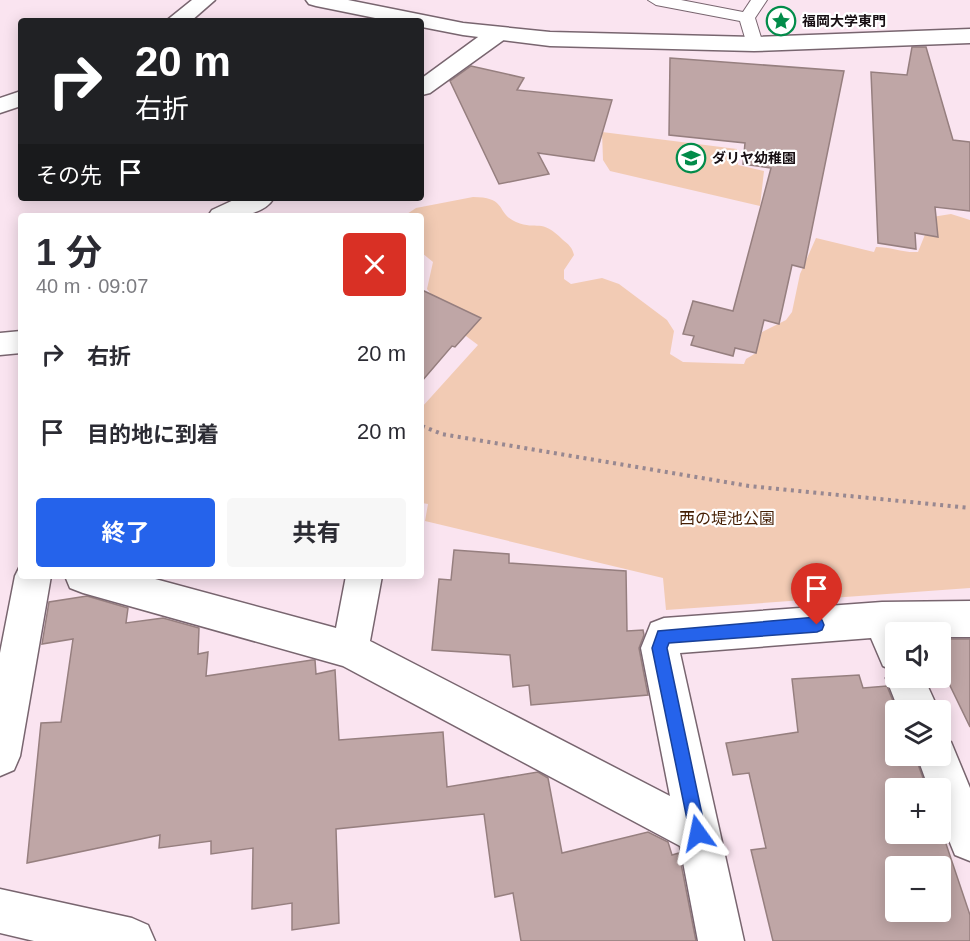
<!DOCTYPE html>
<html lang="ja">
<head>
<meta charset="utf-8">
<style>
	:root { --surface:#fff; --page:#f7f7f7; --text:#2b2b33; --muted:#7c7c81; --accent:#2563eb }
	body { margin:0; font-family:Helvetica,"Noto Sans JP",sans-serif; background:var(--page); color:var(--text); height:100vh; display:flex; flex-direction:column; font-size:22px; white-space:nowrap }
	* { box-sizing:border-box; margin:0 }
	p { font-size:20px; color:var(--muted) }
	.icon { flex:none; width:33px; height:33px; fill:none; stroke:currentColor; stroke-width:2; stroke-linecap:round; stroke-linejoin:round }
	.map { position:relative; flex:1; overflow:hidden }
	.panel { position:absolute; left:18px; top:213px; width:406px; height:366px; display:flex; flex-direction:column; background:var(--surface); border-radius:6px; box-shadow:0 3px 15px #0003 }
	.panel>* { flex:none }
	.guide { position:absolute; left:18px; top:18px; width:406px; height:183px; border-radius:6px; box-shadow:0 3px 15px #0003; background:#202124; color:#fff; overflow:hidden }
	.controls { position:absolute; left:885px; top:622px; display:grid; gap:12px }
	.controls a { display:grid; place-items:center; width:66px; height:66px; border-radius:6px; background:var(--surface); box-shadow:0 3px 15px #0003; font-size:30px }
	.pin { position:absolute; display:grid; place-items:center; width:51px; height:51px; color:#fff; margin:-62px -26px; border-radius:50% 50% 50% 0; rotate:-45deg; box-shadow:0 0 6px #0007 }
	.pin .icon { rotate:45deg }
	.me { position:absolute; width:66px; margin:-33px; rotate:348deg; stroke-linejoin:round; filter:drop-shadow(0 0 4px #0008) }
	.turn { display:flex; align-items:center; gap:21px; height:126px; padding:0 18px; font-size:27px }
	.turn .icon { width:78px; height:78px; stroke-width:2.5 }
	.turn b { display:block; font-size:42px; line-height:51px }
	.then { display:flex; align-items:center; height:57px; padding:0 18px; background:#0003; gap:12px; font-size:22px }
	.round { display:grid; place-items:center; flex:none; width:63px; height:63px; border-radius:6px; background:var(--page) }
	.summary { display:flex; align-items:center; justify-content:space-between; height:102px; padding:0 18px }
	h1 { font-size:36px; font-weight:700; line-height:45px }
	.primary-button { display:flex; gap:12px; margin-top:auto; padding:12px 18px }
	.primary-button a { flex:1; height:69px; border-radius:6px; background:var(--accent); color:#fff; font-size:24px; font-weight:700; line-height:69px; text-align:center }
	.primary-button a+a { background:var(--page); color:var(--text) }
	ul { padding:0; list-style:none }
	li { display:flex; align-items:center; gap:18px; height:78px; padding:0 18px }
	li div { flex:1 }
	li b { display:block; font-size:22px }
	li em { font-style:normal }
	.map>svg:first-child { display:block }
	.green { fill:#f2cbb4 }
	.building { fill:#bfa6a6; stroke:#967f7f; stroke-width:1.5; fill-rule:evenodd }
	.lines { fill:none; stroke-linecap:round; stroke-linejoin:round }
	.service-casing { stroke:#78656f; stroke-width:2 }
	.minor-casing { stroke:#78656f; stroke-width:3 }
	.tertiary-casing { stroke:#78656f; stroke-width:3 }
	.path { stroke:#988891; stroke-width:4; stroke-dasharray:3 4.5; stroke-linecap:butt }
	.service { fill:#fff; fill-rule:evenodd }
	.minor { fill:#fff; fill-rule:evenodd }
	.tertiary { fill:#fff; fill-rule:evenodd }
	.route { fill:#2563eb; stroke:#184099; stroke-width:1.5 }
	.labels { text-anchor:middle; stroke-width:4.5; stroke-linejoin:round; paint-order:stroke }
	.far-poi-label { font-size:14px; font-weight:bold; fill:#170f13; stroke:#fff; text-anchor:start }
	.park-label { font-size:16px; fill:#451f04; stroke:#fff }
</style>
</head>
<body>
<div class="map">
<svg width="970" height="941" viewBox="0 0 970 941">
	<rect width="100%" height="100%" fill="#fae4f0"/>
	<path class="green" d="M 602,132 L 737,149 L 738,165 L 764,171 L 760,206 L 610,171 L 603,160 Z
		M 473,197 C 508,197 496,214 516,222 C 538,231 540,217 563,240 C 569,245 572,247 574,255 L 564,270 L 564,279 L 571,284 L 602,278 L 619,284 L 667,320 L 674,331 L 670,354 L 683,362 L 744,364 L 746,359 L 756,353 L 762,332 L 786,320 L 792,312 L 800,274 L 816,238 L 874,252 L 876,247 C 891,247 903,253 918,252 L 932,217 L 951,214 L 970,220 L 970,588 L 666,610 L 663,578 L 425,521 L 428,504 L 422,503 L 422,407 L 478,345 L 462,333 L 427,289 L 433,262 L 422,253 L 422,216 L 404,216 L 416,208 Z"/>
	<path class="building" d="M 912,47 L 926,47 L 953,140 L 970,142 L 970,211 L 935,207 L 938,237 L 915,233 L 916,249 L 878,243 L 871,72 L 907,75 Z
		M 670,58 L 844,71 L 804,268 L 792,265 L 779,324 L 764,320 L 756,353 L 735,348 L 733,356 L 691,345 L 694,336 L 683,334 L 693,301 L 733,311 L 771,168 L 743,164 L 745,143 L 669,135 Z
		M 471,66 L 524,78 L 517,90 L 612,100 L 594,161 L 538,153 L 549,174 L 499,184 L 450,81 Z
		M 422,290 L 481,318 L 455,347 L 452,346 L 422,381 Z
		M 454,550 L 509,554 L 509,563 L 626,571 L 627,631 L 643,630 L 644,635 L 639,648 L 648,695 L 531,705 L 529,685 L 513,687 L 510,655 L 432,650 L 439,579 L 451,580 Z
		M 87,596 L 128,608 L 126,623 L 163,618 L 199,628 L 198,654 L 208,652 L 206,676 L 312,660 L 315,660 L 316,674 L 335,670 L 339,740 L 443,732 L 447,787 L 538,772 L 548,778 L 562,853 L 648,832 L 668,842 L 672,855 L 679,853 L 696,941 L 521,941 L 513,893 L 495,897 L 484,814 L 336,829 L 339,923 L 292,930 L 292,903 L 252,909 L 253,848 L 211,854 L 211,841 L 159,848 L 160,835 L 27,863 L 41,723 L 61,722 L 73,639 L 42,644 L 49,602 Z
		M 940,639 L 970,639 L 970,727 L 940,665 Z
		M 859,675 L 863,688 L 887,686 L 897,711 L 896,756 L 915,756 L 927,789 L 896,789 L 896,834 L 940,834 L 940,826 L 970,915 L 970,941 L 773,941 L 751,850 L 766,848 L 749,773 L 733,775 L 726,743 L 798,732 L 792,679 ZM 896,867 L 940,867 L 940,912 L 896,912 Z"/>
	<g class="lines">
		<g class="service-casing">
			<path id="service" d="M 648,0 L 681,0 L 743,12 L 751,0 L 767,0 L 755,18 L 763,44 L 760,48 L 748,48 L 740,21 L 656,5 Z"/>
		</g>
		<g class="minor-casing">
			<path id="minor" d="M 192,0 L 215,0 L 191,21 L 166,21 Z
				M 497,27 L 505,29 L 508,34 L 505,39 L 430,93 L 422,95 L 422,78 L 489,29 Z
				M 21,91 L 21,106 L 0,113 L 0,98 Z
				M 238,198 L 274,198 C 261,219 229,216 208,216 L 212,210 Z
				M 21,331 L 21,353 L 0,355 L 0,333 Z
				M 21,564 L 21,576 L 51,576 L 20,756 L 14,770 L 0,776 L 0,653 L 15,576 Z
				M 65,576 L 144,576 L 336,628 L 346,576 L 382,576 L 370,641 L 670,796 L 641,648 L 651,623 L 664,618 L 882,602 L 970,601 L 970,637 L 940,637 L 940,633 L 896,633 L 896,678 L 924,678 L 939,711 L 899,711 L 886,678 L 890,669 L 883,666 L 871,638 L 680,653 L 744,941 L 698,941 L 680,846 L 343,666 L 83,593 L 70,588 Z
				M 940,737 L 951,742 L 970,788 L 970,861 L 955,855 L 940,818 L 940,789 L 929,789 L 917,756 L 940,756 Z
				M 0,889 L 132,918 L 148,925 L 155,941 L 34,941 L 0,933 Z"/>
		</g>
		<g class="tertiary-casing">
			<path id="tertiary" d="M 306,0 L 348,0 L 463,23 L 550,32 L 754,37 L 970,29 L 970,43 L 754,51 L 550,46 L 463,35 L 422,27 L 422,21 L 390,21 L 316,6 L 309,4 Z"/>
		</g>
		<path class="path" d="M 422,426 L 442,434 L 749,486 L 970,508"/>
		<use href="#service" class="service"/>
		<use href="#minor" class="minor"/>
		<use href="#tertiary" class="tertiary"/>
	</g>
	<path class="route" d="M 817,617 L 822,620 L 824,625 L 822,630 L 817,632 L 669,643 L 667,648 L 706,833 L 704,839 L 698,842 L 691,839 L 652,648 L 658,631 Z"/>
	<defs>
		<g id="sight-ring" transform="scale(1.5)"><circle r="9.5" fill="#fff" stroke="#028c4a" stroke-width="1.5"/><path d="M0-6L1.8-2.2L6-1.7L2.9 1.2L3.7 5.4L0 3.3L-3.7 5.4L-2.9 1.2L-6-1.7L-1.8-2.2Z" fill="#028c4a"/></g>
		<g id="school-ring" transform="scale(1.5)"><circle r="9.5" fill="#fff" stroke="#028c4a" stroke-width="1.5"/><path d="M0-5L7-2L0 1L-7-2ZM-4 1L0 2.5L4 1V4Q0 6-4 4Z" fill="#028c4a"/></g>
	</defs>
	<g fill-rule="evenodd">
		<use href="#sight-ring" x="781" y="21"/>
		<use href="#school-ring" x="691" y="158"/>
	</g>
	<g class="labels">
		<g class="far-poi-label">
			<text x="802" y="26">福岡大学東門</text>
			<text x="712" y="163">ダリヤ幼稚園</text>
		</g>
		<g class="park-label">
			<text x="727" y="524">西の堤池公園</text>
		</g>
	</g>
</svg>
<div class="controls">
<a><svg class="icon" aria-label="sound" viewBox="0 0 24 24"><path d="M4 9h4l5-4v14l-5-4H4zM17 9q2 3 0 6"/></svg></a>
<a><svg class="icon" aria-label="layers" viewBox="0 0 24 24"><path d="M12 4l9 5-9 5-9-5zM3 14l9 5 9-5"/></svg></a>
<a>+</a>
<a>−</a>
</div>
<div class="pin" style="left:817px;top:625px;background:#d93025"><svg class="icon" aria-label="arrive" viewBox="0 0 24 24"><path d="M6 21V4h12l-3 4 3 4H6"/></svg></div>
<svg class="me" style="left:698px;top:833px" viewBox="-20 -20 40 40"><path d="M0-17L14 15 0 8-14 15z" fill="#2563eb" stroke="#fff" stroke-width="4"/></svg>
<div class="guide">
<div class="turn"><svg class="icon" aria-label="right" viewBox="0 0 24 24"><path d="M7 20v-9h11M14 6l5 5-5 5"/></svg><div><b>20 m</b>右折</div></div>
<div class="then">その先<svg class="icon" aria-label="arrive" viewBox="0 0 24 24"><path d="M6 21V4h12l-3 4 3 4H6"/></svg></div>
</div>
<section class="panel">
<div class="summary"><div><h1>1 分</h1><p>40 m · 09:07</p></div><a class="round" style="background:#d93025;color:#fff"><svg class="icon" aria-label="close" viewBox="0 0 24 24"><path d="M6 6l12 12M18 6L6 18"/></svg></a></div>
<ul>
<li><svg class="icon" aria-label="right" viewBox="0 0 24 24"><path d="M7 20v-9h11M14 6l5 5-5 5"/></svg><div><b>右折</b></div><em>20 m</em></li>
<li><svg class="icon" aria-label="arrive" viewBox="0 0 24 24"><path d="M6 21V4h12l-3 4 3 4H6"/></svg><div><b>目的地に到着</b></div><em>20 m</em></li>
</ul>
<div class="primary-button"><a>終了</a><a>共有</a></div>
</section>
</div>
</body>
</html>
